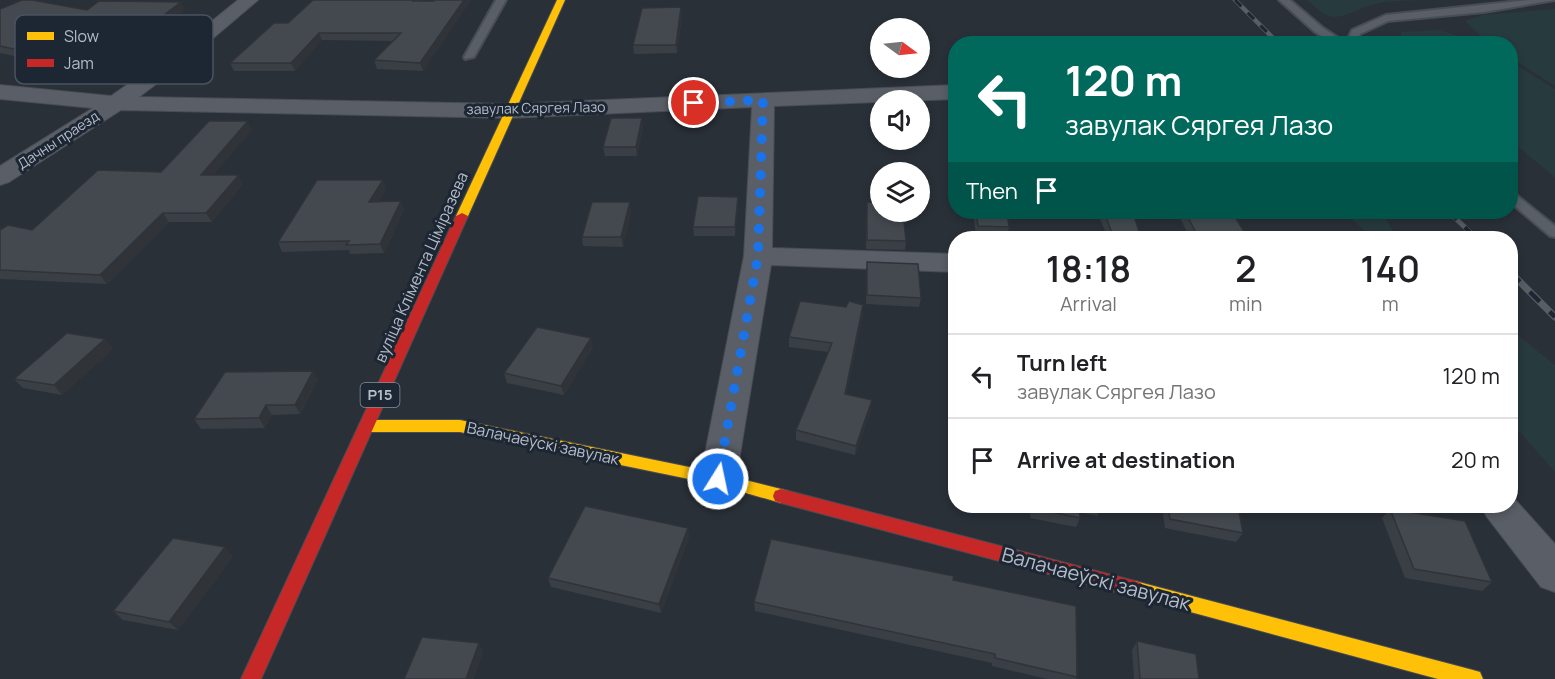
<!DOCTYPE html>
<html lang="en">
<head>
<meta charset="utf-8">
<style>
	:root { --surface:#fff; --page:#f6f6f6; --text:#202124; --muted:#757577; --line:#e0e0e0 }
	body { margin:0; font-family:Manrope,sans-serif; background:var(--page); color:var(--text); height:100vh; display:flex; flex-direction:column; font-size:22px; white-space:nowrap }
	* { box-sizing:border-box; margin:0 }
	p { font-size:20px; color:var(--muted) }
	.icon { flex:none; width:33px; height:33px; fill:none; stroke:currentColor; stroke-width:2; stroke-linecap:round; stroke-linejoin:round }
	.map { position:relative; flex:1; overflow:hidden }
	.sheet { position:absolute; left:948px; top:231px; width:570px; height:282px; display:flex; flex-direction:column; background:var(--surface); border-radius:24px; box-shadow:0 3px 9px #0003 }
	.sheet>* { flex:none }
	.guide { position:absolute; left:948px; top:36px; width:570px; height:183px; border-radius:24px; box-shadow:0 3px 9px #0003; background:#00695c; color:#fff; overflow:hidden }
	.needle { width:39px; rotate:105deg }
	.buttons { position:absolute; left:870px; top:18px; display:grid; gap:12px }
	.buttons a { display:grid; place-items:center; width:60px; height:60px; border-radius:50%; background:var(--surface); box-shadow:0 3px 9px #0003; font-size:30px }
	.pin { position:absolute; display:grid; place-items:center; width:51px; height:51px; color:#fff; margin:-26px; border:3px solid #fff; border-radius:50%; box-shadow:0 2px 6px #0007 }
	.me { position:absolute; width:66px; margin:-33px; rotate:10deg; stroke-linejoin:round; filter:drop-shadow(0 0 4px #0008) }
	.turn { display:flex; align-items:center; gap:21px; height:126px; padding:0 18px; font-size:27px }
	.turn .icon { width:78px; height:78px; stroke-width:2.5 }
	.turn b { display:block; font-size:42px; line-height:51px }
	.then { display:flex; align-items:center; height:57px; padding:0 18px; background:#0003; gap:12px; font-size:22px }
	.eta { display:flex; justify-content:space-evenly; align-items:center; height:102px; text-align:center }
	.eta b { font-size:36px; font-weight:600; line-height:42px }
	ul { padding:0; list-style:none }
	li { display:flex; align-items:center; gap:18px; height:84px; padding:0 18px; border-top:2px solid var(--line) }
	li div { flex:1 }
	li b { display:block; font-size:22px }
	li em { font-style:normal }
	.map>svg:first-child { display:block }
	.green { fill:#273a3e }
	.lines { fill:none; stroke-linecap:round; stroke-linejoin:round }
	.lane-casing { stroke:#484c53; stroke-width:4 }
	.street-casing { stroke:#484c53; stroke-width:2 }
	.slow-casing { stroke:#484c53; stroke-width:2 }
	.jam-casing { stroke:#484c53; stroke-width:2 }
	.lane { fill:#5a5e66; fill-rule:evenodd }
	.street { fill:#5a5e66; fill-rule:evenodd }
	.slow { fill:#ffc107; fill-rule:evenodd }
	.jam { fill:#c62828; fill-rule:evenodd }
	.rail-far2-casing { stroke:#595d64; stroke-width:4.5 }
	.rail-far1-casing { stroke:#595d64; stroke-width:5 }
	.rail-casing { stroke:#595d64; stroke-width:7 }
	.rail-far2 { stroke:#1d2633; stroke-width:3; stroke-dasharray:9; stroke-linecap:butt }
	.rail-far1 { stroke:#1d2633; stroke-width:4; stroke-dasharray:11; stroke-linecap:butt }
	.rail { stroke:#1d2633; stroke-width:4.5; stroke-dasharray:14; stroke-linecap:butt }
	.wall { fill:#3a3f45 }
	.shaded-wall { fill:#303338 }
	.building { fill:#444950; stroke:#303338; stroke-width:1.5 }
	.route { stroke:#1a73e8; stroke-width:10; stroke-dasharray:0 18 }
	.labels { text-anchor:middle; stroke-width:6; stroke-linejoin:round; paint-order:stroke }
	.far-street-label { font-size:14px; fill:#b4bcc9; stroke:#1d2633 }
	.shield { fill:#1d2633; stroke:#878f9c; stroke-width:1.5 }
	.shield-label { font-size:15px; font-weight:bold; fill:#b4bcc9 }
	.street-label { font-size:16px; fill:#b4bcc9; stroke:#1d2633 }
	.near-street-label { font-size:20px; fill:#b4bcc9; stroke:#1d2633 }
	.key { fill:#1d2633; stroke:#4a5360; stroke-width:1.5 }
	.key-label { font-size:16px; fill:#b4bcc9 }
</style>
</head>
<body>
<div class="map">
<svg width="1555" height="679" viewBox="0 0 1555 679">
	<rect width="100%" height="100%" fill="#2a3038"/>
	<path class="green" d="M 1307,0 L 1424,0 C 1407,1 1387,0 1371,5 C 1340,15 1336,28 1307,0 Z
		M 1555,9 L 1555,86 L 1511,58 L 1510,44 L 1488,43 L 1465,21 L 1483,15 Z
		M 1439,30 L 1482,43 L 1400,43 L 1401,32 Z
		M 1510,61 L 1555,89 L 1555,177 L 1511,141 Z
		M 1344,212 L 1382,212 L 1397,238 L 1368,238 L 1365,231 Z
		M 1511,330 L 1555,365 L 1555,472 L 1511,422 Z"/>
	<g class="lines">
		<g class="lane-casing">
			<path id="lane" d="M 496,0 L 506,0 L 474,57 L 465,59 L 464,57 Z
				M 1279,0 L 1290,0 L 1323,28 L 1346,43 L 1352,30 L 1386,15 L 1529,0 L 1555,0 L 1484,12 L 1388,21 L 1360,34 L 1356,44 L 1334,44 L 1315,32 Z
				M 1510,190 L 1555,226 L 1555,237 L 1550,236 L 1510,202 Z"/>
		</g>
		<g class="street-casing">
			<path id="street" d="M 238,0 L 258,0 L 185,62 L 139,97 L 510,104 L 956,85 L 956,99 L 774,106 L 772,248 L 956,254 L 956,272 L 771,265 L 736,479 L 731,490 L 718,494 L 705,490 L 700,479 L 744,256 L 752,107 L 510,118 L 121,110 L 9,182 L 0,185 L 0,166 L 93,108 L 0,99 L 0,85 L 111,96 L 171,54 Z
				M 1510,494 L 1555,544 L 1555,592 L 1541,587 L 1487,517 L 1481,506 L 1510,506 Z"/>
		</g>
		<g class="slow-casing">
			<path id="slow" d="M 557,0 L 565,0 L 468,216 L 466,218 L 458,218 L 456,216 Z
				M 366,420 L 460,420 L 718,473 L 781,489 L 787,491 L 789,496 L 787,501 L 781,503 L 718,485 L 460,432 L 366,432 L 361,430 L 359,426 L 361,422 Z
				M 1135,581 L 1473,670 L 1480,672 L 1483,679 L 1438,679 L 1135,597 L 1129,595 L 1126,589 L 1129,583 Z"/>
		</g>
		<g class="jam-casing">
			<path id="jam" d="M 462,213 L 468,216 L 261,679 L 241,679 L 456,216 Z
				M 781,489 L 1135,581 L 1141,583 L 1144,589 L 1141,595 L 1135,597 L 781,503 L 775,501 L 773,496 L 775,491 Z"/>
		</g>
		<use href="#lane" class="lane"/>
		<use href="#street" class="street"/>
		<use href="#slow" class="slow"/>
		<use href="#jam" class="jam"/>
		<g class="rail-far2-casing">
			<path id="rail-far2" d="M 1235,0 L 1279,44"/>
		</g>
		<g class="rail-far1-casing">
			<path id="rail-far1" d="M 1449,212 L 1476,238"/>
		</g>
		<g class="rail-casing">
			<path id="rail" d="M 1510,272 L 1555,317"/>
		</g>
		<use href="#rail-far2" class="rail-far2"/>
		<use href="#rail-far1" class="rail-far1"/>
		<use href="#rail" class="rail"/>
	</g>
	<path class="wall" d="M 313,0 L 422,0 L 421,1 L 434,1 L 435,0 L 471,0 L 423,71 L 377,69 L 374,60 L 393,41 L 322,40 L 295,71 L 234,71 L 230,63 L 288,23 Z
		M 681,7 L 682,15 L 677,53 L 634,54 L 633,45 Z
		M 0,9 L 87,10 L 185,10 L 116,63 L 43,62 L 0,53 Z
		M 642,118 L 643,127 L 637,156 L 605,156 L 603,147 Z
		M 252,130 L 213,175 L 243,184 L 212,222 L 169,222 L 107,284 L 0,279 L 0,230 L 32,230 Z
		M 386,189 L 378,202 L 404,210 L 384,253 L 350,254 L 349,250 L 282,252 L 278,242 Z
		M 738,197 L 738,206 L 735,236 L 694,236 L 693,227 Z
		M 867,202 L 906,241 L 905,250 L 866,249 Z
		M 631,211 L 623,247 L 583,246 L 582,237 Z
		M 973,212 L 1007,212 L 1009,227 L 1007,236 L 976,235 Z
		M 1097,212 L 1133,212 L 1141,238 L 1108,238 Z
		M 1184,212 L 1248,238 L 1190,238 L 1181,220 Z
		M 867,262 L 921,298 L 919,307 L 866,304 Z
		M 863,314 L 846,394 L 871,410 L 855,455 L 796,440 L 796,430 L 828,352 L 789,347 L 789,337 Z
		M 105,339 L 113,349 L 62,395 L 23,388 L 14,379 Z
		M 593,348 L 564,395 L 507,383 L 504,373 Z
		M 318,380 L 300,414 L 272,415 L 265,428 L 201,429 L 194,419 Z
		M 1031,506 L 1102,506 L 1102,507 L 1097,516 L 1079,512 L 1080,518 L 1076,527 L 1030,518 Z
		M 1162,506 L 1238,506 L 1243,533 L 1236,542 L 1165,528 Z
		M 1390,509 L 1492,582 L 1482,591 L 1405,578 L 1382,518 Z
		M 688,528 L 689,538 L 661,613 L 551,587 L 548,578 Z
		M 233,556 L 178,630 L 123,620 L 113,611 Z
		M 953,580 L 1077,677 L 1076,679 L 1047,679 L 992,666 L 992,663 L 755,611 L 754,602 Z
		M 1137,641 L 1199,679 L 1134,679 L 1132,650 Z"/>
	<path class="shaded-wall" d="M 464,0 L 471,0 L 423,71 L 420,63 Z
		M 181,2 L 185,10 L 116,63 L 111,55 Z
		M 681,7 L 682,15 L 677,53 L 676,45 Z
		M 319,33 L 322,40 L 295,71 L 291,63 Z
		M 642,118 L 643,127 L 637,156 L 636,147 Z
		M 248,121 L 252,130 L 206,184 L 201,175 Z
		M 239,175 L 243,184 L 212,222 L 206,213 Z
		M 383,180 L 386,189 L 372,211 L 369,202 Z
		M 738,197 L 738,206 L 735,236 L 735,227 Z
		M 401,201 L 404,210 L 384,253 L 380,244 Z
		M 630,202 L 631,211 L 623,247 L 621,237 Z
		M 163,213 L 169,222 L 107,284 L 100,275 Z
		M 863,305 L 863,314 L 844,403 L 845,394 Z
		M 591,338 L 593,348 L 564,395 L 561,386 Z
		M 105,339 L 113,349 L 62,395 L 54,385 Z
		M 313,371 L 318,380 L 300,414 L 295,405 Z
		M 872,400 L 871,410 L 855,455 L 856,446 Z
		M 266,405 L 272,415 L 265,428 L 259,418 Z
		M 688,528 L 689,538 L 661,613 L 659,604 Z
		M 225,547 L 233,556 L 178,630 L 169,622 Z
		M 479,643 L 484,651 L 474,679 L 466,679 Z"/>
	<path class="building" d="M 22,0 L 32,0 L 87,10 L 99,1 L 181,2 L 111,55 L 37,54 L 0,46 L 0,9 Z
		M 313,0 L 414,0 L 413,1 L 434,1 L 435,0 L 464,0 L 420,63 L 374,60 L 401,33 L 319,33 L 291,63 L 230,63 L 274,23 L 288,23 Z
		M 681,7 L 676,45 L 633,45 L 642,8 Z
		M 611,118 L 642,118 L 636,147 L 603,147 Z
		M 209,121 L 248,121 L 201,175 L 239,175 L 206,213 L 163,213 L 100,275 L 0,270 L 0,230 L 8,225 L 32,230 L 98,170 L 161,172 Z
		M 317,180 L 383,180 L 369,202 L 401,201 L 380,244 L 346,245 L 349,241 L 278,242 Z
		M 698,196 L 738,197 L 735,227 L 693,227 Z
		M 592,202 L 630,202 L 621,237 L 582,237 Z
		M 867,202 L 880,203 L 880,212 L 903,212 L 906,241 L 867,240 Z
		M 976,212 L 1007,212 L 1009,227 L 978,226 Z
		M 1104,212 L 1133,212 L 1141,238 L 1114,238 Z
		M 1185,212 L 1232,212 L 1248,238 L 1199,238 Z
		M 867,262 L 918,264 L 921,298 L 867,295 Z
		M 800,301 L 846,307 L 849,301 L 863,305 L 845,394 L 872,400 L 856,446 L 796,430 L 832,343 L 789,337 Z
		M 537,327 L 591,338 L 561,386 L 504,373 Z
		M 67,333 L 105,339 L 54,385 L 14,379 Z
		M 313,371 L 295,405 L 266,405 L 259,418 L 194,419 L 225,372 Z
		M 585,506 L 688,528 L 659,604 L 548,578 Z
		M 1033,506 L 1079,506 L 1080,518 L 1033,508 Z
		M 1168,506 L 1238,506 L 1243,533 L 1170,519 Z
		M 1390,509 L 1465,521 L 1492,582 L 1414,569 Z
		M 173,538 L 225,547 L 169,622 L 113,611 Z
		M 771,539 L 954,576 L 953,580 L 1076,606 L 1077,677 L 995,658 L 995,654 L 754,602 Z
		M 422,637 L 479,643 L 466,679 L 404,679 Z
		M 1137,641 L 1196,654 L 1199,679 L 1140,679 Z"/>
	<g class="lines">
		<path class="route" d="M 694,103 L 763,100 L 758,256 L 718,479"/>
	</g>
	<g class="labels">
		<g class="far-street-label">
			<text transform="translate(536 108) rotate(-1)" y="5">завулак Сяргея Лазо</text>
			<text transform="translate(58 140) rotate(-33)" y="5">Дачны праезд</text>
		</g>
		<rect class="shield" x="360.5" y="383" width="39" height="24" rx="4.5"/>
		<g class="shield-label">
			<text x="380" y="400">Р15</text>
		</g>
		<g class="street-label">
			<text transform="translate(421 267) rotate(-66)" y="6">вуліца Клімента Ціміразева</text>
			<text transform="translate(543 443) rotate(12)" y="6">Валачаеўскі завулак</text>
		</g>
		<g class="near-street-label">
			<text transform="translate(1096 579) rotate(15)" y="7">Валачаеўскі завулак</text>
		</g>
	</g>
	<rect x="15" y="15" width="198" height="69" rx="9" class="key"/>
	<rect x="27" y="32" width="27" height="8" fill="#ffc107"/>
	<rect x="27" y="59" width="27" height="8" fill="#c62828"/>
	<g class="key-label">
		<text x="64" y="42">Slow</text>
		<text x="64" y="69">Jam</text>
	</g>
</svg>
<div class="buttons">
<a><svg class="needle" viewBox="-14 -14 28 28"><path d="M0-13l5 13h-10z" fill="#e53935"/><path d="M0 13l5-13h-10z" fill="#757577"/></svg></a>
<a><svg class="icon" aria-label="sound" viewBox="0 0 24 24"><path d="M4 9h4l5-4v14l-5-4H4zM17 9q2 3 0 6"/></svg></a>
<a><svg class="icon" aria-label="layers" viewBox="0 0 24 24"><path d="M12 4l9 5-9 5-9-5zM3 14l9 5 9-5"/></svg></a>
</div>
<div class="pin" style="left:694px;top:103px;background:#d93025"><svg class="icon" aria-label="arrive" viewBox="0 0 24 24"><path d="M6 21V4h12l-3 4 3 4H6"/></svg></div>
<svg class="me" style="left:718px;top:479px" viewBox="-20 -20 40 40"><circle r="17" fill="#1a73e8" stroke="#fff" stroke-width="3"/><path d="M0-11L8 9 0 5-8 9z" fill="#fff"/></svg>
<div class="guide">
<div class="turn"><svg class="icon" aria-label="left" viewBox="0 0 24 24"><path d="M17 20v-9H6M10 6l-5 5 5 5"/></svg><div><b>120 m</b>завулак Сяргея Лазо</div></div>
<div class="then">Then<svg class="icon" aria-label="arrive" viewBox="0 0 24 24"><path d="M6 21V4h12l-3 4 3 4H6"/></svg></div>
</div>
<section class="sheet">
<div class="eta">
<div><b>18:18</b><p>Arrival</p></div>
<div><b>2</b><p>min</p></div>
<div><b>140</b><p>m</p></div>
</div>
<ul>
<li><svg class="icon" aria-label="left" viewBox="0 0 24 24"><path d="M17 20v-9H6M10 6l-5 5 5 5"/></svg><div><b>Turn left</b><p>завулак Сяргея Лазо</p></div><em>120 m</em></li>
<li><svg class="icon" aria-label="arrive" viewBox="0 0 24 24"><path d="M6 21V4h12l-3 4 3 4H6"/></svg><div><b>Arrive at destination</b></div><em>20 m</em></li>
</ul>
</section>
</div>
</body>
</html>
